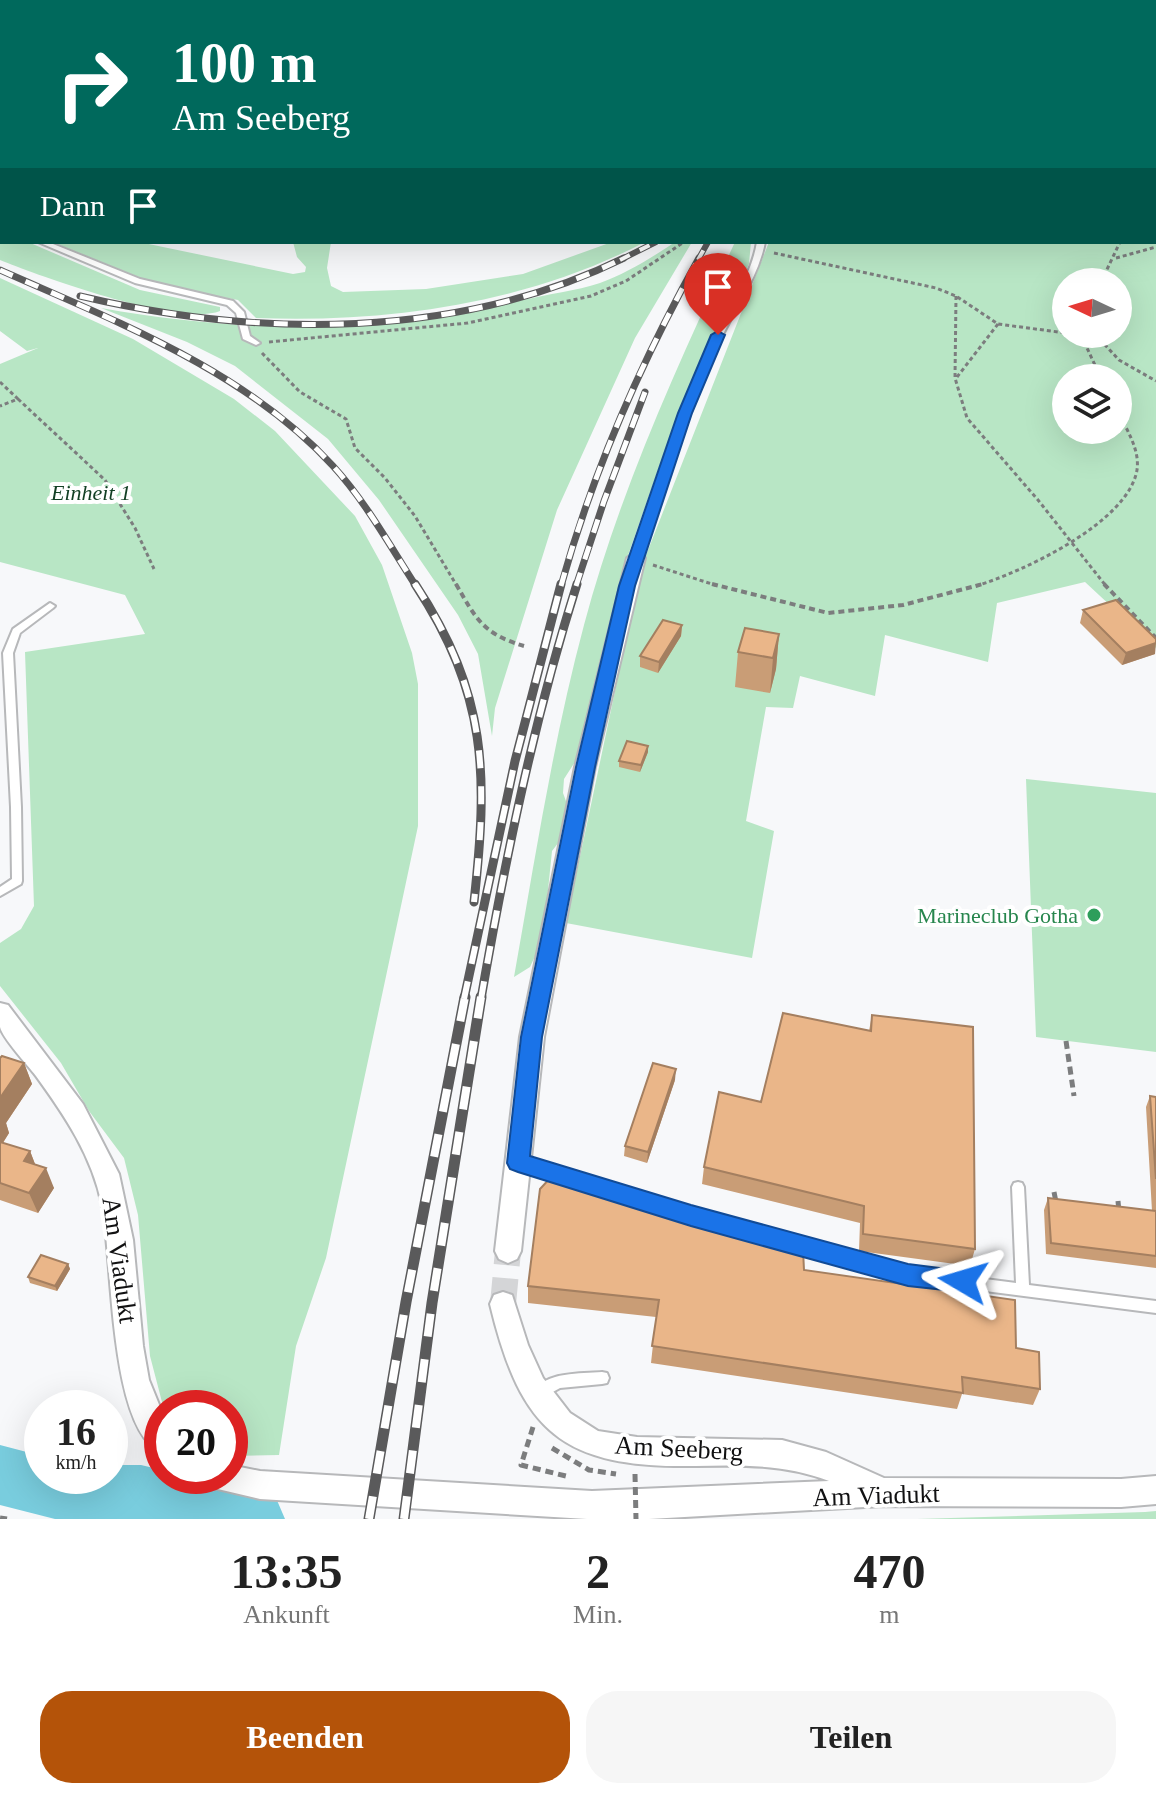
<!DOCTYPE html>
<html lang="de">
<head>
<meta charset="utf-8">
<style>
	:root { --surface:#fff; --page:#f6f6f6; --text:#222; --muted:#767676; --accent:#b45309 }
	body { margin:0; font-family:"Times New Roman",serif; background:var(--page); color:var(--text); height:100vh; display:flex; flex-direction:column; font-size:30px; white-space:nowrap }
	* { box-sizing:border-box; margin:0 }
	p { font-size:26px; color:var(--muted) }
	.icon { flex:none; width:44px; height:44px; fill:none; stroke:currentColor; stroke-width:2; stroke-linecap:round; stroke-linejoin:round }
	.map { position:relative; height:1519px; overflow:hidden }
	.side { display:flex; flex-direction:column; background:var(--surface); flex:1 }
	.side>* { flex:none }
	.hud { position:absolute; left:0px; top:0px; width:1156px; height:244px; box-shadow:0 8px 32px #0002; background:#00695c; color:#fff; overflow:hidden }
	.needle { width:52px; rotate:274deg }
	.buttons { position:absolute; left:1052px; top:268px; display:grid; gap:16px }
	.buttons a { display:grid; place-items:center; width:80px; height:80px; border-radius:50%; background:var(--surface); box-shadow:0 8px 32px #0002; font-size:40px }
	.speed { position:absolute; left:24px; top:1390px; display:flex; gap:16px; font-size:40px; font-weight:700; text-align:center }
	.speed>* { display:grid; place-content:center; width:104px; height:104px; border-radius:50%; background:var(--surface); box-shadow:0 8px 32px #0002; line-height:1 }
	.speed small { font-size:20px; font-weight:400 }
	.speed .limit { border:12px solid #d22; background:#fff; color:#111 }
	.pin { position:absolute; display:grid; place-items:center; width:68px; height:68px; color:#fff; margin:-82px -34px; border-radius:50% 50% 50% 0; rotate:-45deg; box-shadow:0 0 8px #0007 }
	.pin .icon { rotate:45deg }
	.me { position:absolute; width:88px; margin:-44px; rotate:277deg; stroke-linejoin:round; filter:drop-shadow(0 0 6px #0008) }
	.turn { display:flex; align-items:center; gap:28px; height:168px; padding:0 40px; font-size:36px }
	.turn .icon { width:104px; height:104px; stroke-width:2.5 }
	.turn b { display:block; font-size:56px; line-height:68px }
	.then { display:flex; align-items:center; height:76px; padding:0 40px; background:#0003; gap:16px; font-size:30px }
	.eta { display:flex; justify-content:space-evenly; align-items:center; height:136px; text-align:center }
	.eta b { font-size:48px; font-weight:700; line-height:56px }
	.button { display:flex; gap:16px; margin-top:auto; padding:16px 40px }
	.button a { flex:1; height:92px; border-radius:32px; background:var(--accent); color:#fff; font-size:32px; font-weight:700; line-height:92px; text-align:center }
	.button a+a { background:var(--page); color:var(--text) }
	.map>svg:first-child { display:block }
	.green { fill:#b8e6c5; fill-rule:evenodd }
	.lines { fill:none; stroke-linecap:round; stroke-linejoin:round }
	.river { fill:#79cdde; fill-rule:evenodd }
	.street-tunnel { stroke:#d4d5d7; stroke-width:26; stroke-dasharray:26 13; stroke-linecap:butt }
	.lane-casing { stroke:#b7b8ba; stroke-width:4 }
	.street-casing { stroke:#b7b8ba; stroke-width:4 }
	.secondary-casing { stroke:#b7b8ba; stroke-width:4 }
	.primary-casing { stroke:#1f7e99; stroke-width:4 }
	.path-far2 { stroke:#7c7d7e; stroke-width:3; stroke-dasharray:4 3; stroke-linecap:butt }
	.path-far1 { stroke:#7c7d7e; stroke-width:4; stroke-dasharray:6 4; stroke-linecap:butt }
	.path { stroke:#7c7d7e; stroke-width:5; stroke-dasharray:8 5; stroke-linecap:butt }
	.lane { fill:#fff; fill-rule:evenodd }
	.street { fill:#fff; fill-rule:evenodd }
	.secondary { fill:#fff; fill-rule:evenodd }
	.primary { fill:#7dd5ed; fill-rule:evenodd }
	.rail-far3-casing { stroke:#5a5a5b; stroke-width:6 }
	.rail-far2-casing { stroke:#5a5a5b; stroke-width:7 }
	.rail-far1-casing { stroke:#5a5a5b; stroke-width:9 }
	.rail-casing { stroke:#5a5a5b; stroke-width:11 }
	.rail-far3 { stroke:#fff; stroke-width:4; stroke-dasharray:11; stroke-linecap:butt }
	.rail-far2 { stroke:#fff; stroke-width:5; stroke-dasharray:14; stroke-linecap:butt }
	.rail-far1 { stroke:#fff; stroke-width:6; stroke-dasharray:18; stroke-linecap:butt }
	.rail { stroke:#fff; stroke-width:8; stroke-dasharray:23; stroke-linecap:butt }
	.path-bridge { stroke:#7c7d7e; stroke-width:5; stroke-dasharray:8 5; stroke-linecap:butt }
	.wall { fill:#c99d76 }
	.shaded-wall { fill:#a47f60 }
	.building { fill:#eab689; stroke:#a47f60; stroke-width:2 }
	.route { fill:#1a73e8; stroke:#114b97; stroke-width:2 }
	.leisure-dot { fill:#2e9e5b; stroke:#fff; stroke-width:3 }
	.labels { text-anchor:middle; stroke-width:8; stroke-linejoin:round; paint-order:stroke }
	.park-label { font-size:22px; font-style:italic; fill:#134025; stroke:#fff }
	.leisure-label { font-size:22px; fill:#27864d; stroke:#fff; text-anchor:end }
	.near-street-label { font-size:26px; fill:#111112; stroke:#fff }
</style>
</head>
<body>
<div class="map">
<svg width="1156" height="1519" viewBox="0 0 1156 1519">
	<rect width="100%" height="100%" fill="#f7f8fa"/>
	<path class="green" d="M 982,0 L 1156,0 L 1156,648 L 1085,582 L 997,603 L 988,662 L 885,635 L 875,696 L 800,676 L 793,708 L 766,707 L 746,821 L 774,831 L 752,958 L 566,923 L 641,568 L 769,242 L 1154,242 L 1154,2 ZM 1066,282 L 1118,282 L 1118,334 L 1066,334 ZM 1066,378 L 1118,378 L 1118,430 L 1066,430 Z
		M 0,230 L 2,242 L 28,242 L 140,290 L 220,307 L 220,311 C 180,327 42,277 0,260 Z
		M 52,242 L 139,242 L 293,274 L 305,272 L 306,267 L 297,257 L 293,242 L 331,242 L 327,268 L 331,286 L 343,292 L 426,289 L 523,274 L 612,242 L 645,242 C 526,304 388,323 256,318 L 238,300 L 161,286 Z
		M 675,242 L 692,242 L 635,338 L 557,510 L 495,708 L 492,736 L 478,654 L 458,615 L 379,500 L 328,439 L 235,366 L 187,342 L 101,308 C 248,334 377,334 523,300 C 548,294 576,291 600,283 C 625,274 653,257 675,242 Z
		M 735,242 L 751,242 L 749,264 L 701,361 L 671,433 L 624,567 L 582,751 L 564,779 L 563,793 L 570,812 L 565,834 L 552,851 L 543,939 L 530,967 L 514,977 C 535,859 553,741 584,625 C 619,493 677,366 735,242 Z
		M 0,278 L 133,339 L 234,399 L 275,431 L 355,516 L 382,565 L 412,653 L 418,684 L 418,826 L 326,1258 L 296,1346 L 279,1455 L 230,1456 L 230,1408 L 166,1408 L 162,1402 L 150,1356 L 138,1215 L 124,1158 L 89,1111 L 61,1063 L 0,986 L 0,943 L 21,929 L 34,906 L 25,652 L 145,634 L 125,595 L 0,562 L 0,364 L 38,348 L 27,351 L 0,331 Z
		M 1026,779 L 1156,793 L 1156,1052 L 1036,1037 Z
		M 1156,1511 L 1156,1519 L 917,1519 L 1145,1512 Z"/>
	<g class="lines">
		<path class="river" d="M 0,1445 L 42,1456 L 42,1476 L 110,1476 L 110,1465 L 141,1465 L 162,1470 L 162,1476 C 201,1476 240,1483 276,1498 L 285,1519 L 55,1519 L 0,1505 Z"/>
		<path class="street-tunnel" d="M 503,1304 L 508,1251"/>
		<g class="lane-casing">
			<path id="lane" d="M 379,0 L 385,0 L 384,2 L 378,2 Z
				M 654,0 L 665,0 L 669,2 L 658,2 Z
				M 974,0 L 981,0 L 983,2 L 976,2 Z
				M 1118,0 L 1127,0 L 1124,2 L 1115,2 Z
				M 1156,164 L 1156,171 L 1154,172 L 1154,165 Z
				M 0,223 L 2,223 L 2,228 L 0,228 Z
				M 38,242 L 48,242 L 140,279 L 233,301 L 244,312 L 250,336 L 260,343 L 256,345 L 243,339 L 236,313 L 227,305 L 135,283 Z
				M 757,242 L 765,242 C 758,279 734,309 719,343 C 688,413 665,486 640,558 L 639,560 L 633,560 L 632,558 C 657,486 680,413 711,343 C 726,309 751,279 757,242 Z
				M 50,603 L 55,606 L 53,608 L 20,633 L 13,653 L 21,807 L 22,881 L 21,884 L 0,896 L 0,887 L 12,879 L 11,807 L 3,653 L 13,629 Z
				M 520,1158 L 589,1179 L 593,1180 L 595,1184 L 593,1188 L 589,1189 L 516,1167 L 514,1163 L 516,1159 Z
				M 1018,1182 L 1022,1183 L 1024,1187 L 1029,1285 L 1156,1301 L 1156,1313 L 908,1281 L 750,1238 L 746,1236 L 744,1232 L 746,1228 L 750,1226 L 908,1269 L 1016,1283 L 1012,1187 L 1014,1183 Z
				M 602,1372 L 607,1373 L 609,1378 L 607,1383 L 602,1384 L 560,1388 L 540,1399 L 535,1397 L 533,1392 C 547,1371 580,1374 602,1372 Z"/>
		</g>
		<g class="street-casing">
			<path id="street" d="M 636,552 L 645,558 L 595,767 L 544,1037 L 521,1251 L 517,1259 L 508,1263 L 499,1259 L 495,1251 L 520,1037 L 575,767 L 627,558 Z
				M 0,1003 L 8,1005 L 83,1104 L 119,1174 L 133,1240 L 143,1346 L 149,1380 L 162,1412 L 162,1453 C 108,1431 113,1257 102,1205 C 92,1156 65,1116 36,1076 C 27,1064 3,1039 0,1027 C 0,1020 0,1010 0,1003 Z
				M 503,1292 L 512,1295 L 528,1345 L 543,1378 L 570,1413 L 598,1431 L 637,1437 L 782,1440 L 826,1452 L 884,1478 L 1121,1479 L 1156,1476 L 1156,1504 L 1121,1507 L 883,1506 L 649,1519 L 587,1519 L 260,1499 L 205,1486 L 201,1476 L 230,1476 L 230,1465 L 260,1471 L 592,1491 L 829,1481 C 785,1464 741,1465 695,1466 C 563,1468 521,1433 490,1304 L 494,1295 Z"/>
		</g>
		<g class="secondary-casing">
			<path id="secondary" d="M 0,60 L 2,60 L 2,70 L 0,70 Z"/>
		</g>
		<g class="primary-casing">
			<path id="primary" d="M 0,101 L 2,101 L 0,116 Z"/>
		</g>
		<path class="path-far2" d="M 774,253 L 936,288 L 956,296 L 998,324 L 1066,333
			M 1116,258 L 1156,247
			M 1101,282 L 1120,242
			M 956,296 L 955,378 L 967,418 L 1038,500 L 1106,586
			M 1071,334 L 1095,337
			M 1095,334 L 1119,360 L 1156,381
			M 1095,337 L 1087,348 L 1101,378
			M 269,342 L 468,323 L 591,296 L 626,281 L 684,242
			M 262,353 L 300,392 L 346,419 L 355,448 L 385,478 L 415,516 L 457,586
			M 957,377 L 998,324
			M 0,382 L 18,399 L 0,406
			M 18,399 L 105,480 L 135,528 L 154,569
			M 653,565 L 718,586
			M 976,586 C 1022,572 1128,523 1137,470 C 1140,450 1127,430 1118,412"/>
		<path class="path-far1" d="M 456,584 C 476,619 483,634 524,646
			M 712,584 L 828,613 L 903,605 L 983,584
			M 1104,584 L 1156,638"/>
		<path class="path" d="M 1066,1041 L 1074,1096
			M 1054,1192 L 1056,1202
			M 1118,1201 L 1119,1212
			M 533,1427 L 521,1465 L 566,1476
			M 552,1448 L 589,1470 L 616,1474
			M 0,1518 L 7,1519"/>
		<use href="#lane" class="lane"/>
		<use href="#street" class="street"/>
		<use href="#secondary" class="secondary"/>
		<use href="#primary" class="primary"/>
		<g class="rail-far3-casing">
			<path id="rail-far3" d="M 620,260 L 656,242
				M 698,260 L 708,242"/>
		</g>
		<g class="rail-far2-casing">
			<path id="rail-far2" d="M 0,270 C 117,322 245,370 333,466 C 366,502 390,546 416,586
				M 80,296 C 258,338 457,340 624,258
				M 561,586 C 593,471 641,362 699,258
				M 576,586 L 604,501 L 645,392"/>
		</g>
		<g class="rail-far1-casing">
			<path id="rail-far1" d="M 415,584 C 488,695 488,774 474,902
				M 464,999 L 515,761 L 561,584
				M 481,999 C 505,860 534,719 577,584"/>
		</g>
		<g class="rail-casing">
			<path id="rail" d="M 369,1519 L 406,1302 L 465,997
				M 404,1519 L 432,1303 L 481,997"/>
		</g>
		<use href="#rail-far3" class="rail-far3"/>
		<use href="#rail-far2" class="rail-far2"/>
		<use href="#rail-far1" class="rail-far1"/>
		<use href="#rail" class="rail"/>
		<path class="path-bridge" d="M 635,1474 L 636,1519"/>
	</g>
	<path class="wall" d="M 1083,610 L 1155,654 L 1122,665 L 1080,623 Z
		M 682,625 L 681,636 L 658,673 L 640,667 L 640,656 Z
		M 779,634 L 776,669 L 770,693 L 735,687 L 738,652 Z
		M 648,746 L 648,752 L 640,772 L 619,767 L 619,761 Z
		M 872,1015 L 975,1249 L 970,1266 L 859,1251 L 860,1223 L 702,1184 L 704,1167 L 761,1102 L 869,1031 Z
		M 0,1058 L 24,1063 L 32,1084 L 6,1123 L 9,1133 L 3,1143 L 30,1151 L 35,1164 L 54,1188 L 38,1213 L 0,1200 Z
		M 675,1080 L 647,1163 L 624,1156 L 625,1146 Z
		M 1150,1096 L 1156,1097 L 1156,1268 L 1046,1254 L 1044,1210 L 1048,1198 L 1152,1211 L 1146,1107 Z
		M 762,1241 L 804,1270 L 1016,1348 L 1040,1389 L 1033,1405 L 962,1394 L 957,1409 L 651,1363 L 656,1317 L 528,1303 L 528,1286 Z
		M 68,1264 L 70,1269 L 57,1291 L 30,1283 L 28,1277 Z"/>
	<path class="shaded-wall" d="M 682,625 L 681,636 L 658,673 L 659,662 Z
		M 779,634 L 776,669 L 770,693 L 773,658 Z
		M 1156,643 L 1155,654 L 1122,665 L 1126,653 Z
		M 648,746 L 648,752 L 640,772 L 641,765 Z
		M 24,1063 L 32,1084 L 6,1123 L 9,1133 L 0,1147 L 0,1098 Z
		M 676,1069 L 675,1080 L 647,1163 L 648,1152 Z
		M 30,1151 L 38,1172 L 24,1161 Z
		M 46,1168 L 54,1188 L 38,1213 L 29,1193 Z
		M 68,1264 L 70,1269 L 57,1291 L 55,1286 Z"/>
	<path class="building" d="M 165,0 L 222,0 L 221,2 L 164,2 Z
		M 1116,600 L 1156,639 L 1156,643 L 1126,653 L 1083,610 Z
		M 663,620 L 682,625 L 659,662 L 640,656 Z
		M 745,628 L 779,634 L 773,658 L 738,652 Z
		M 627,741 L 648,746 L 641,765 L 619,761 Z
		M 783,1013 L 871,1031 L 872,1015 L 973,1027 L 975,1249 L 863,1234 L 864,1206 L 704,1167 L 719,1092 L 761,1102 Z
		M 2,1056 L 24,1063 L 0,1098 L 0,1058 Z
		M 653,1063 L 676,1069 L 648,1152 L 625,1146 Z
		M 1150,1096 L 1156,1097 L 1156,1179 Z
		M 0,1142 L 30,1151 L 24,1161 L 46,1168 L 29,1193 L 0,1183 Z
		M 552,1176 L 633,1192 L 762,1232 L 762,1241 L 803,1250 L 804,1270 L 1015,1300 L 1016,1348 L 1039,1352 L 1040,1389 L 962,1377 L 963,1393 L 652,1346 L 659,1300 L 528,1286 L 540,1189 Z
		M 1048,1198 L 1156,1211 L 1156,1256 L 1051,1243 Z
		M 41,1255 L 68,1264 L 55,1286 L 28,1277 Z"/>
	<path class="route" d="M 718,331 L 725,335 L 692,413 L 635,586 L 595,767 L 542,1037 L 530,1156 L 691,1205 L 908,1264 L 963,1271 L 972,1274 L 975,1281 L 972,1289 L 963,1292 L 908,1286 L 691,1226 L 518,1172 L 510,1169 L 507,1163 L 521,1037 L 576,767 L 619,586 L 678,413 L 711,335 Z"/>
	<circle class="leisure-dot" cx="1094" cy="915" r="8"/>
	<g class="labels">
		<g class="park-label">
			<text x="91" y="500">Einheit 1</text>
		</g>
		<g class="leisure-label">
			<text x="1078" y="923">Marineclub Gotha</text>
		</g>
		<g class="near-street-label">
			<text transform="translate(120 1260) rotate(82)" y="9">Am Viadukt</text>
			<text transform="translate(679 1448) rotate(3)" y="9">Am Seeberg</text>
			<text transform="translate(876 1495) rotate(-2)" y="9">Am Viadukt</text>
		</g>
	</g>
</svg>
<div class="buttons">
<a><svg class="needle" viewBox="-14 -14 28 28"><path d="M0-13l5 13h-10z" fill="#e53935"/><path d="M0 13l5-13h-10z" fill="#767676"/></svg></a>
<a><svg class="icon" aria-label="layers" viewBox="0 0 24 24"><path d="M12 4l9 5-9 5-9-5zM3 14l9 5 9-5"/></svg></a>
</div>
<div class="speed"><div>16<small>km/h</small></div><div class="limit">20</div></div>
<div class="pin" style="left:718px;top:335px;background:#d93025"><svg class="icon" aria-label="arrive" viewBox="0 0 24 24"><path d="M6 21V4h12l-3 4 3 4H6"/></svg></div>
<svg class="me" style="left:963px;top:1281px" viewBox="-20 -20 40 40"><path d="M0-17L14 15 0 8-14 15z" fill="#1a73e8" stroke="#fff" stroke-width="4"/></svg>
<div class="hud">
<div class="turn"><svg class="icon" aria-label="right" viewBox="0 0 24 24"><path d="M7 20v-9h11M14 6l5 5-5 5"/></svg><div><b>100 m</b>Am Seeberg</div></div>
<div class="then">Dann<svg class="icon" aria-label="arrive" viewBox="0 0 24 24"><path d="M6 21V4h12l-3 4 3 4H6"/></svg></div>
</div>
</div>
<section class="side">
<div class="eta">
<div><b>13:35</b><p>Ankunft</p></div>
<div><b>2</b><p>Min.</p></div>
<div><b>470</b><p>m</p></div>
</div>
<div class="button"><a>Beenden</a><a>Teilen</a></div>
</section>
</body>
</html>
